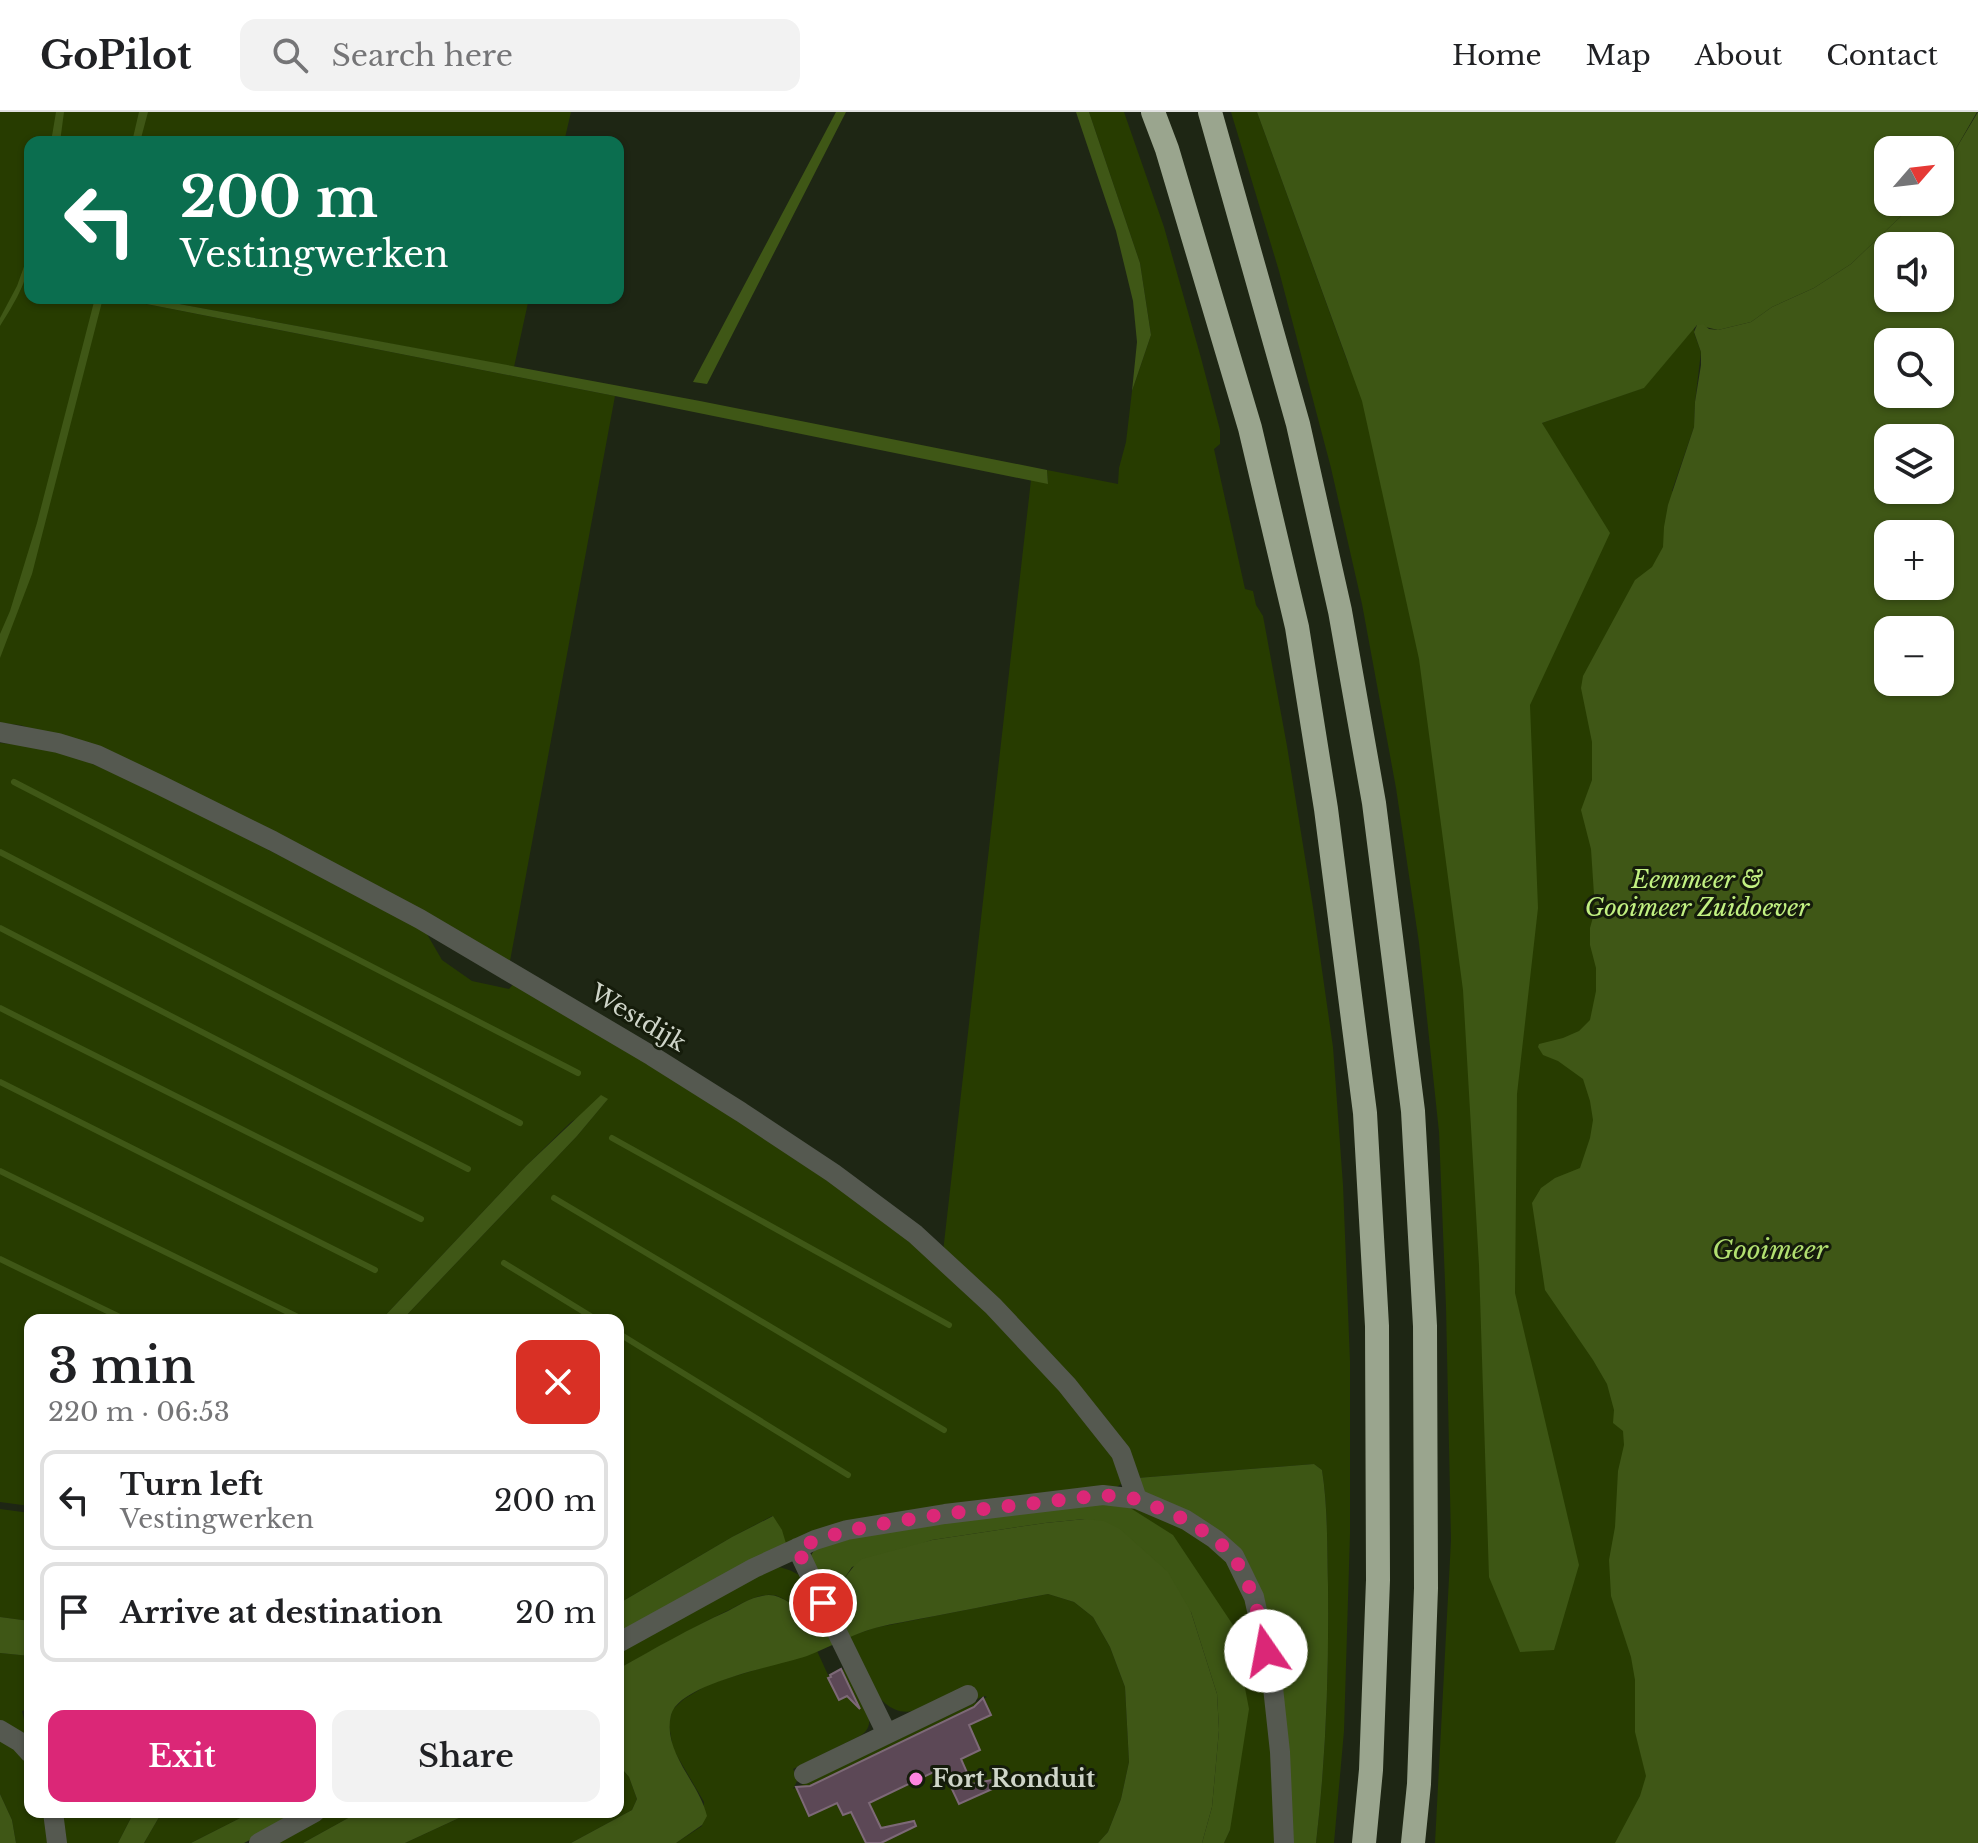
<!DOCTYPE html>
<html lang="en">
<head>
<meta charset="utf-8">
<style>
	:root { --surface:#fff; --page:#f2f2f2; --text:#202124; --muted:#757577; --line:#e0e0e0; --accent:#db2777 }
	body { margin:0; font-family:"Libre Baskerville",serif; background:var(--page); color:var(--text); height:100vh; display:flex; flex-direction:column; font-size:30px; white-space:nowrap }
	* { box-sizing:border-box; margin:0 }
	p { font-size:26px; color:var(--muted) }
	.icon { flex:none; width:44px; height:44px; fill:none; stroke:currentColor; stroke-width:2; stroke-linecap:round; stroke-linejoin:round }
	.map { position:relative; flex:1; overflow:hidden }
	.side { position:absolute; left:24px; top:1202px; width:600px; height:504px; display:flex; flex-direction:column; background:var(--surface); border-radius:16px; box-shadow:0 2px 6px #0004 }
	.side>* { flex:none }
	.hud { position:absolute; left:24px; top:24px; width:600px; height:168px; border-radius:16px; box-shadow:0 2px 6px #0004; background:#0b6e4f; color:#fff; overflow:hidden }
	.needle { width:52px; rotate:62deg }
	.buttons { position:absolute; left:1874px; top:24px; display:grid; gap:16px }
	.buttons a { display:grid; place-items:center; width:80px; height:80px; border-radius:16px; background:var(--surface); box-shadow:0 2px 6px #0004; font-size:40px }
	.pin { position:absolute; display:grid; place-items:center; width:68px; height:68px; color:#fff; margin:-34px; border:4px solid #fff; border-radius:50%; box-shadow:0 2px 8px #0007 }
	.me { position:absolute; width:88px; margin:-44px; rotate:348deg; stroke-linejoin:round; filter:drop-shadow(0 0 6px #0008) }
	.turn { display:flex; align-items:center; gap:28px; height:168px; padding:0 24px; font-size:36px }
	.turn .icon { width:104px; height:104px; stroke-width:2.5 }
	.turn b { display:block; font-size:56px; line-height:68px }
	.round { display:grid; place-items:center; flex:none; width:84px; height:84px; border-radius:16px; background:var(--page) }
	.head { display:flex; align-items:center; justify-content:space-between; height:136px; padding:0 24px }
	h1 { font-size:48px; font-weight:600; line-height:60px }
	.cta { display:flex; gap:16px; margin-top:auto; padding:16px 24px }
	.cta a { flex:1; height:92px; border-radius:16px; background:var(--accent); color:#fff; font-size:32px; font-weight:600; line-height:92px; text-align:center }
	.cta a+a { background:var(--page); color:var(--text) }
	ul { padding:0; list-style:none }
	li { display:flex; align-items:center; gap:24px; height:100px; margin:0 16px 12px; padding:0 8px; border:4px solid var(--line); border-radius:16px }
	li div { flex:1 }
	li b { display:block; font-size:30px }
	li em { font-style:normal }
	header { display:flex; align-items:center; gap:48px; box-sizing:border-box; height:112px; padding:0 40px; background:var(--surface); border-bottom:2px solid var(--line) }
	header strong { font-size:38px }
	nav { display:flex; gap:44px; margin-inline-start:auto; font-size:28px }
	.search { width:560px; height:72px; background:var(--page); display:flex; align-items:center; gap:20px; box-sizing:border-box; padding:0 28px; border-radius:16px; color:var(--muted); font-size:30px }
	.map>svg:first-child { display:block }
	.green { fill:#273c00; fill-rule:evenodd }
	.forest { fill:#3d5614 }
	.water { fill:#3f5716; fill-rule:evenodd }
	.lines { fill:none; stroke-linecap:round; stroke-linejoin:round }
	.stream { stroke:#3f5716; stroke-width:6 }
	.building { fill:#5c4856; stroke:#7d6977; stroke-width:2 }
	.minor { stroke:#555950; stroke-width:20 }
	.highway { stroke:#9aa58e; stroke-width:24 }
	.route { stroke:#db2777; stroke-width:14; stroke-dasharray:0 25.2 }
	.poi-dot { fill:#fe85e0; stroke:#151c0b; stroke-width:3 }
	.labels { text-anchor:middle; stroke-width:6; stroke-linejoin:round; paint-order:stroke }
	.park-label { font-size:24px; font-style:italic; fill:#c2f182; stroke:#151c0b }
	.street-label { font-size:24px; fill:#cfd5c9; stroke:#151c0b }
	.poi-label { font-size:24px; font-weight:bold; fill:#cfd5c9; stroke:#151c0b; text-anchor:start }
	.water-label { font-size:26px; font-style:italic; fill:#b1df70; stroke:#151c0b }
</style>
</head>
<body>
<header>
<strong>GoPilot</strong>
<div class="search"><svg class="icon" aria-label="search" viewBox="0 0 24 24"><circle cx="10" cy="10" r="6"/><path d="M15 15l6 6"/></svg>Search here</div>
<nav><a>Home</a><a>Map</a><a>About</a><a>Contact</a></nav>
</header>
<div class="map">
<svg width="1978" height="1731" viewBox="0 0 1978 1731">
	<rect width="100%" height="100%" fill="#1e2614"/>
	<path class="green" d="M 0,0 L 571,0 L 564,30 L 30,30 L 30,186 L 116,186 L 615,284 L 510,849 L 64,627 L 20,613 L 0,611 Z
		M 1089,0 L 1124,0 L 1164,115 L 1201,246 L 1220,318 L 1220,332 L 1214,337 L 1245,477 L 1253,479 L 1256,493 L 1263,504 L 1287,634 L 1313,795 L 1333,935 L 1343,1073 L 1350,1249 L 1350,1422 L 1344,1619 L 1334,1731 L 1316,1731 C 1326,1645 1329,1560 1328,1474 C 1327,1436 1328,1396 1322,1358 L 1314,1352 L 1137,1366 L 943,1140 L 1031,368 L 1048,371 L 1047,358 L 1118,372 L 1119,356 L 1126,330 L 1132,279 L 1151,223 L 1140,151 Z
		M 1231,0 L 1257,0 L 1348,251 L 1554,333 L 1542,311 L 1643,276 L 1694,216 L 1694,221 L 1701,240 L 1695,290 L 1694,315 L 1672,379 L 1888,474 L 1978,500 L 1978,1731 L 1435,1731 L 1451,1428 L 1446,1195 L 1439,1020 L 1419,831 L 1396,676 L 1362,492 L 1331,356 L 1279,159 ZM 1888,518 L 1940,518 L 1940,570 L 1888,570 Z
		M 147,186 L 529,186 L 514,255 Z
		M 0,631 L 33,634 L 78,646 L 133,669 L 424,817 L 442,848 L 472,869 L 509,877 L 516,869 L 644,945 L 917,1129 L 1063,1278 L 1124,1360 L 1121,1372 L 1114,1377 L 787,1435 L 772,1404 L 732,1425 L 618,1492 L 618,1208 L 402,1208 L 577,1024 L 607,988 L 571,1010 L 526,1054 L 381,1208 L 30,1208 L 30,1394 L 0,1390 Z
		M 1124,1392 L 1181,1413 L 1228,1449 L 1247,1484 L 1265,1567 L 1278,1731 L 1224,1731 L 1230,1718 L 1233,1513 Z
		M 0,1397 L 30,1401 L 30,1509 L 0,1505 Z
		M 779,1455 C 804,1461 808,1471 819,1493 C 788,1501 787,1481 767,1483 C 755,1484 743,1491 733,1496 C 693,1515 656,1537 618,1557 L 618,1538 L 761,1458 Z
		M 1048,1482 L 1074,1490 L 1093,1505 L 1110,1535 L 1125,1575 L 1129,1650 L 1121,1687 L 1108,1720 L 1098,1731 L 676,1731 L 702,1714 L 704,1690 L 673,1637 L 669,1613 L 672,1598 L 684,1587 L 709,1572 L 817,1539 L 829,1565 L 846,1556 C 856,1574 884,1610 860,1624 L 793,1657 L 798,1667 L 793,1677 L 987,1585 L 985,1584 L 977,1587 L 971,1575 C 955,1581 929,1596 913,1599 C 878,1607 858,1550 846,1526 L 874,1516 Z
		M 0,1541 L 30,1544 L 30,1597 L 22,1599 L 26,1616 L 30,1616 L 30,1632 L 0,1611 Z
		M 0,1621 L 30,1649 L 30,1700 L 47,1700 L 48,1731 L 16,1731 L 12,1708 L 0,1682 Z
		M 618,1652 L 629,1665 L 637,1687 L 632,1698 L 571,1731 L 405,1731 L 472,1700 L 618,1700 Z
		M 68,1700 L 134,1700 L 118,1731 L 63,1731 L 60,1713 Z
		M 162,1700 L 252,1700 L 191,1731 L 144,1731 Z
		M 326,1700 L 359,1700 L 303,1731 L 267,1731 Z"/>
	<path class="forest" d="M 1257,0 L 1977,0 L 1954,40 L 1940,58 L 1940,38 L 1888,38 L 1888,90 L 1916,90 L 1851,152 L 1814,176 L 1772,195 L 1751,210 L 1718,218 L 1697,213 L 1644,276 L 1542,311 L 1610,421 L 1530,593 L 1538,796 L 1517,982 L 1515,1181 L 1579,1453 L 1554,1538 L 1520,1540 L 1489,1465 L 1479,1153 L 1463,878 L 1419,547 L 1362,289 Z
		M 1314,1352 L 1322,1358 C 1328,1396 1327,1436 1328,1474 C 1329,1560 1326,1645 1316,1731 L 1289,1731 L 1247,1454 L 1144,1386 L 1137,1366 Z
		M 1102,1388 L 1124,1392 L 1173,1423 L 1233,1513 L 1249,1597 L 1230,1718 L 1224,1731 L 1202,1731 L 1212,1695 L 1219,1618 L 1217,1582 L 1191,1500 L 1085,1407 L 1045,1411 L 932,1428 L 852,1455 L 831,1486 C 815,1460 793,1443 833,1427 Z
		M 773,1404 L 782,1418 L 787,1435 L 618,1525 L 618,1492 L 732,1425 Z
		M 252,1700 L 304,1700 L 244,1731 L 191,1731 Z"/>
	<path class="water" d="M 56,0 L 64,0 L 60,30 L 51,30 Z
		M 139,0 L 148,0 L 140,30 L 132,30 Z
		M 836,0 L 846,0 L 707,272 L 693,270 Z
		M 1076,0 L 1089,0 L 1140,151 L 1151,223 L 1132,279 L 1137,230 L 1133,189 L 1116,119 Z
		M 1978,0 L 1978,1731 L 1615,1731 L 1640,1684 L 1646,1664 L 1635,1620 L 1635,1568 L 1631,1545 L 1611,1484 L 1609,1448 L 1615,1415 L 1618,1359 L 1624,1333 L 1623,1319 L 1613,1311 L 1614,1298 L 1607,1272 L 1593,1248 L 1545,1178 L 1532,1091 L 1541,1076 L 1555,1066 L 1580,1056 L 1590,1026 L 1593,1008 L 1590,989 L 1583,967 L 1558,949 L 1543,943 L 1538,935 L 1539,932 L 1563,926 L 1579,919 L 1590,908 L 1596,879 L 1596,856 L 1590,833 L 1590,816 L 1595,798 L 1591,737 L 1581,698 L 1592,668 L 1592,630 L 1581,576 L 1583,564 L 1635,468 L 1652,455 L 1663,435 L 1664,415 L 1668,393 L 1694,315 L 1695,290 L 1701,253 L 1701,240 L 1694,220 L 1697,213 L 1703,212 L 1709,217 L 1718,218 L 1751,210 L 1772,195 L 1814,176 L 1851,152 L 1916,90 L 1940,90 L 1940,58 L 1954,40 ZM 1888,134 L 1940,134 L 1940,186 L 1888,186 ZM 1888,230 L 1940,230 L 1940,282 L 1888,282 ZM 1888,326 L 1940,326 L 1940,378 L 1888,378 ZM 1888,422 L 1940,422 L 1940,474 L 1888,474 ZM 1940,518 L 1940,570 L 1888,570 L 1888,518 Z
		M 30,138 C 30,167 15,190 0,214 L 0,206 L 17,174 Z
		M 95,186 L 103,186 L 32,462 L 0,546 L 0,522 L 10,499 L 37,411 Z
		M 116,186 L 147,186 L 700,289 L 1047,358 L 1048,372 L 615,284 Z
		M 601,983 L 608,987 L 577,1024 L 402,1208 L 381,1208 L 526,1054 Z
		M 1085,1407 L 1104,1409 L 1120,1417 L 1168,1460 L 1191,1500 L 1217,1582 L 1219,1618 L 1212,1695 L 1202,1731 L 1098,1731 L 1108,1720 L 1121,1687 L 1129,1650 L 1125,1575 L 1110,1535 L 1093,1505 L 1074,1490 L 1048,1482 C 1010,1489 972,1497 935,1504 C 915,1508 894,1511 875,1516 C 851,1523 830,1535 807,1544 C 778,1554 679,1571 671,1603 C 662,1640 699,1670 707,1704 L 702,1713 L 676,1731 L 571,1731 L 632,1698 L 637,1687 L 629,1665 L 618,1652 L 618,1557 C 654,1537 690,1516 728,1499 C 739,1493 750,1486 762,1484 C 786,1478 792,1505 820,1492 C 839,1484 844,1460 862,1447 L 932,1428 L 1045,1411 Z
		M 0,1505 L 30,1509 L 30,1544 L 0,1541 Z
		M 0,1682 L 12,1708 L 16,1731 L 0,1731 Z
		M 134,1700 L 162,1700 L 144,1731 L 118,1731 Z
		M 359,1700 L 472,1700 L 405,1731 L 303,1731 Z"/>
	<g class="lines">
		<path class="stream" d="M 14,670 L 578,961
			M 0,740 L 520,1011
			M 0,816 L 468,1057
			M 0,896 L 421,1107
			M 0,970 L 375,1158
			M 612,1026 L 949,1213
			M 0,1059 L 304,1208
			M 554,1086 L 944,1318
			M 0,1147 L 126,1208
			M 504,1151 L 597,1208
			M 618,1221 L 848,1363"/>
	</g>
	<path class="building" d="M 841,1557 L 860,1597 L 847,1584 L 839,1588 L 828,1566 L 831,1565 L 830,1563 Z
		M 983,1586 L 991,1603 L 969,1613 L 980,1638 L 961,1647 L 972,1672 L 1006,1665 L 1008,1670 L 959,1692 L 942,1656 L 869,1691 L 881,1716 L 914,1709 L 916,1714 L 881,1731 L 866,1731 L 851,1700 L 843,1703 L 837,1691 L 809,1704 L 796,1675 L 810,1674 L 974,1595 Z"/>
	<g class="lines">
		<path class="minor" d="M 0,620 L 58,631 L 97,643 L 160,673 L 273,729 L 420,807 L 652,944 L 741,1000 L 833,1061 L 915,1122 L 993,1194 L 1067,1273 L 1121,1341 L 1137,1387
			M 797,1436 L 823,1491
			M 837,1520 L 887,1622
			M 618,1531 L 754,1456 L 815,1428 L 847,1418 L 945,1402 L 1103,1383 L 1137,1387 L 1186,1408 L 1215,1427 L 1234,1444 L 1254,1485 L 1272,1566 L 1280,1640 L 1284,1731
			M 0,1618 L 20,1630 L 30,1641
			M 804,1662 L 968,1583
			M 53,1700 L 57,1731
			M 259,1731 L 315,1700"/>
		<path class="highway" d="M 1153,0 L 1167,37 L 1250,316 L 1297,515 L 1326,697 L 1365,1001 L 1377,1214 L 1378,1468 L 1371,1658 L 1364,1731
			M 1210,0 L 1298,312 L 1340,499 L 1374,691 L 1413,999 L 1425,1214 L 1426,1476 L 1419,1672 L 1413,1731"/>
	</g>
	<g class="lines">
		<path class="route" d="M 823,1491 L 797,1436 C 837,1419 869,1414 911,1407 C 975,1397 1039,1391 1103,1383 L 1137,1387 L 1186,1408 L 1215,1427 L 1234,1444 L 1254,1485 L 1266,1539"/>
	</g>
	<circle class="poi-dot" cx="916" cy="1667" r="8"/>
	<g class="labels">
		<g class="park-label">
			<text x="1697" y="776">Eemmeer &amp;<tspan x="1697" dy="28">Gooimeer Zuidoever</tspan></text>
		</g>
		<g class="street-label">
			<text transform="translate(638 906) rotate(31)" y="8">Westdijk</text>
		</g>
		<g class="poi-label">
			<text x="932" y="1675">Fort Ronduit</text>
		</g>
		<g class="water-label">
			<text x="1770" y="1147">Gooimeer</text>
		</g>
	</g>
</svg>
<div class="buttons">
<a><svg class="needle" viewBox="-14 -14 28 28"><path d="M0-13l5 13h-10z" fill="#e53935"/><path d="M0 13l5-13h-10z" fill="#757577"/></svg></a>
<a><svg class="icon" aria-label="sound" viewBox="0 0 24 24"><path d="M4 9h4l5-4v14l-5-4H4zM17 9q2 3 0 6"/></svg></a>
<a><svg class="icon" aria-label="search" viewBox="0 0 24 24"><circle cx="10" cy="10" r="6"/><path d="M15 15l6 6"/></svg></a>
<a><svg class="icon" aria-label="layers" viewBox="0 0 24 24"><path d="M12 4l9 5-9 5-9-5zM3 14l9 5 9-5"/></svg></a>
<a>+</a>
<a>−</a>
</div>
<div class="pin" style="left:823px;top:1491px;background:#d93025"><svg class="icon" aria-label="arrive" viewBox="0 0 24 24"><path d="M6 21V4h12l-3 4 3 4H6"/></svg></div>
<svg class="me" style="left:1266px;top:1539px" viewBox="-20 -20 40 40"><circle r="19" fill="#fff"/><path d="M0-13L10 11 0 6-10 11z" fill="#db2777"/></svg>
<div class="hud">
<div class="turn"><svg class="icon" aria-label="left" viewBox="0 0 24 24"><path d="M17 20v-9H6M10 6l-5 5 5 5"/></svg><div><b>200 m</b>Vestingwerken</div></div>
</div>
<section class="side">
<div class="head"><div><h1>3 min</h1><p>220 m · 06:53</p></div><a class="round" style="background:#d93025;color:#fff"><svg class="icon" aria-label="close" viewBox="0 0 24 24"><path d="M6 6l12 12M18 6L6 18"/></svg></a></div>
<ul>
<li><svg class="icon" aria-label="left" viewBox="0 0 24 24"><path d="M17 20v-9H6M10 6l-5 5 5 5"/></svg><div><b>Turn left</b><p>Vestingwerken</p></div><em>200 m</em></li>
<li><svg class="icon" aria-label="arrive" viewBox="0 0 24 24"><path d="M6 21V4h12l-3 4 3 4H6"/></svg><div><b>Arrive at destination</b></div><em>20 m</em></li>
</ul>
<div class="cta"><a>Exit</a><a>Share</a></div>
</section>
</div>
</body>
</html>
